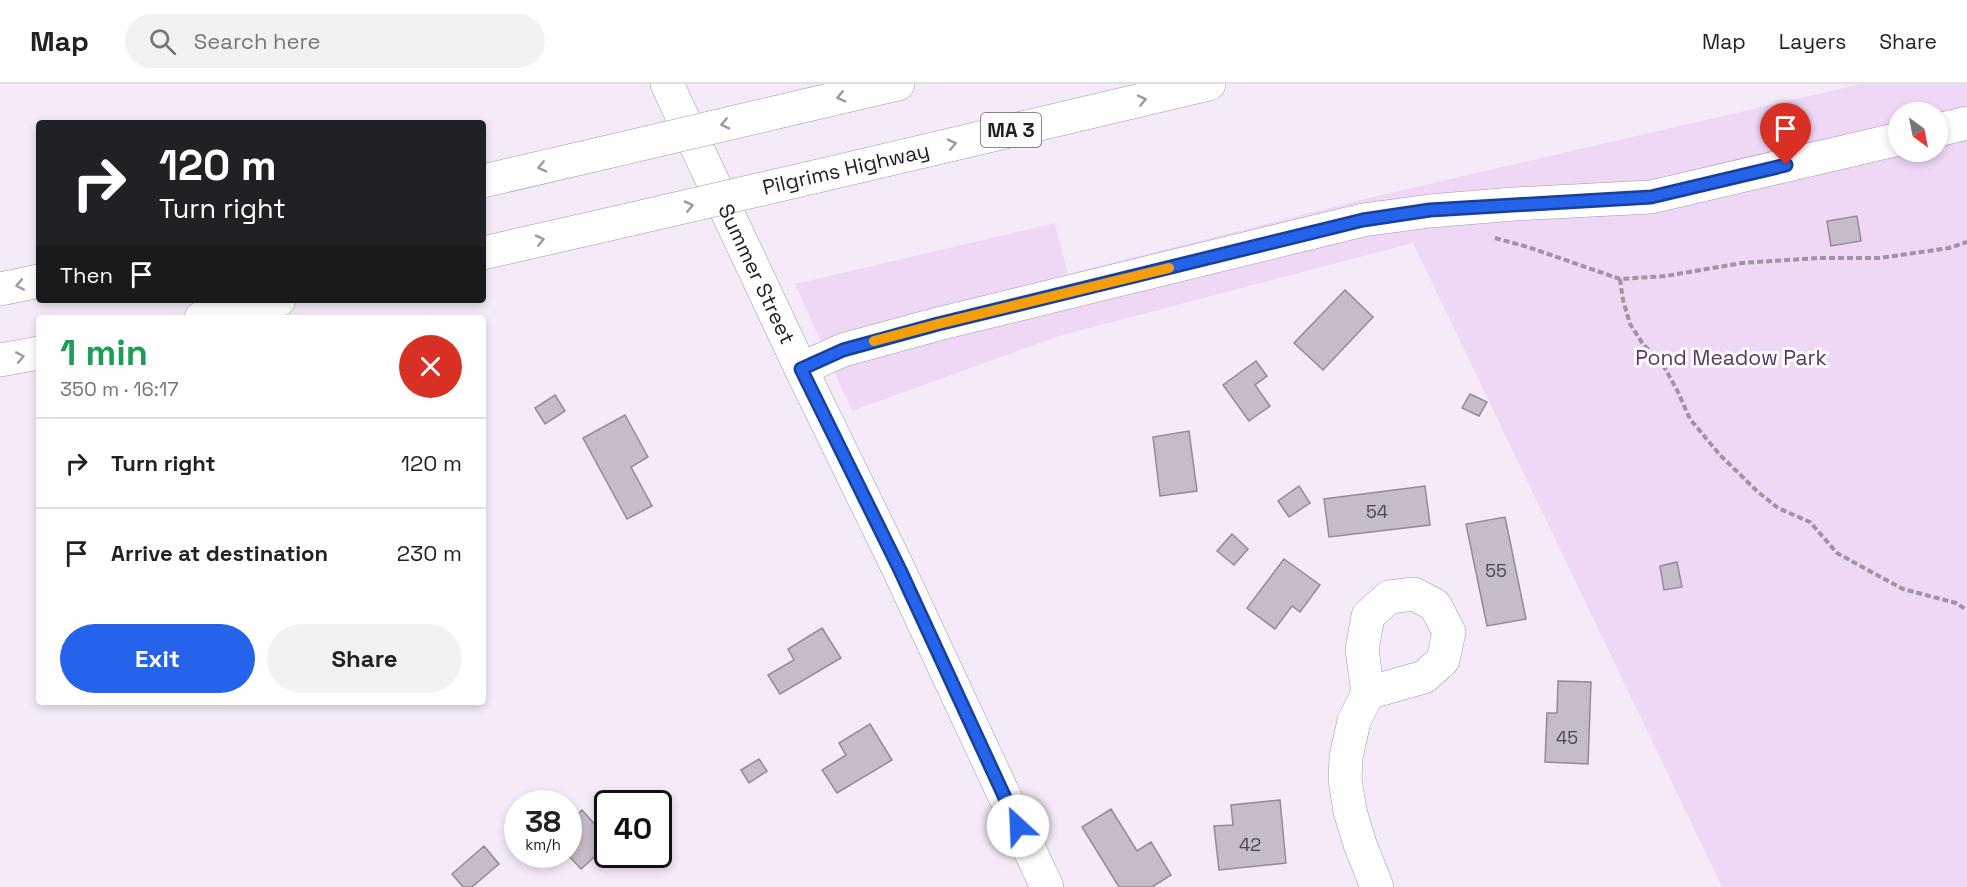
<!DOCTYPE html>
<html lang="en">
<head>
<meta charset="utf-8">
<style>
	:root { --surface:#fff; --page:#f2f2f2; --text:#222; --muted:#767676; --line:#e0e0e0; --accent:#2563eb }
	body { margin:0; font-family:"Space Grotesk",sans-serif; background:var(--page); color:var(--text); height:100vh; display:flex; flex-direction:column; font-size:22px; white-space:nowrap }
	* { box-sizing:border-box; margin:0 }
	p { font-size:20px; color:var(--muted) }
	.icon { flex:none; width:33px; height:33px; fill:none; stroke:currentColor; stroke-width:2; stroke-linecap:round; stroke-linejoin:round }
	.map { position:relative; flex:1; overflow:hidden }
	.drawer { position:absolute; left:36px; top:231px; width:450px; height:390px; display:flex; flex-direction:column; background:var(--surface); border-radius:6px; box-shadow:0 3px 9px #0003 }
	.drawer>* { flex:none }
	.guide { position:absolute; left:36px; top:36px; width:450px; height:183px; border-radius:6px; box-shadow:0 3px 9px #0003; background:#202124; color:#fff; overflow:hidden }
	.needle { width:39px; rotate:148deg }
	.controls { position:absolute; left:1888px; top:18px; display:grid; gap:12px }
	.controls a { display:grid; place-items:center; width:60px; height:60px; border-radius:50%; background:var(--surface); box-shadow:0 3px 9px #0003; font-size:30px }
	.speed { position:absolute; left:504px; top:706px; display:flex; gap:12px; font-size:30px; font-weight:700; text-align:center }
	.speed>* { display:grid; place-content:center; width:78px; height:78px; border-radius:50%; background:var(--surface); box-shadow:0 3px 9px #0003; line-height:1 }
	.speed small { font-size:15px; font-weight:400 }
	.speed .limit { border:3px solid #111; border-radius:9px; background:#fff; color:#111 }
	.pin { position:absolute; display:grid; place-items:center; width:51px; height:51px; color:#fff; margin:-62px -26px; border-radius:50% 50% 50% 0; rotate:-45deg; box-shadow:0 0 6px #0007 }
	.pin .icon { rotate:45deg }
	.me { position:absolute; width:66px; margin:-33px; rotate:335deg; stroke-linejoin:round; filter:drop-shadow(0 0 4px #0008) }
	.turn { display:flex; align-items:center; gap:21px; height:126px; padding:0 24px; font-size:27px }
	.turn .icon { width:78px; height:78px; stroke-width:2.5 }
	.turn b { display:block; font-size:42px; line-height:51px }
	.then { display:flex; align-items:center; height:57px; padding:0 24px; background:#0003; gap:12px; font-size:22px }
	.round { display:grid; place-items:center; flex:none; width:63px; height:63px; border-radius:32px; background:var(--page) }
	.summary { display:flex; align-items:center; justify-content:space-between; height:102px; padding:0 24px }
	h1 { font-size:36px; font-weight:700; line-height:45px; color:#1e9e55 }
	.action { display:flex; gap:12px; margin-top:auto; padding:12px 24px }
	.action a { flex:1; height:69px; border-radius:36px; background:var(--accent); color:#fff; font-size:24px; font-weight:700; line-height:69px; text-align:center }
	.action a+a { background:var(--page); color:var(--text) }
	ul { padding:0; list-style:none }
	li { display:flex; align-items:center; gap:18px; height:90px; padding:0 24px; border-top:2px solid var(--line) }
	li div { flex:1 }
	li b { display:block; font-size:22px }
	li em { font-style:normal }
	header { display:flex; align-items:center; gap:36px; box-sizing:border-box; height:84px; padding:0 30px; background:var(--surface); border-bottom:2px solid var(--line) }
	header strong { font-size:28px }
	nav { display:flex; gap:33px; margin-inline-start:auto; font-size:21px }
	.search { width:420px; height:54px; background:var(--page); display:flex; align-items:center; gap:15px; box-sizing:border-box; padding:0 21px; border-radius:33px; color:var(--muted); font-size:22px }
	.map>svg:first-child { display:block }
	.green { fill:#efd8f6; fill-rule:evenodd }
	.building { fill:#c6bbc8; stroke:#948a97; stroke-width:1.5 }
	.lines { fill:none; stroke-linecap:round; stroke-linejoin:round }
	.minor-casing { stroke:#a197a4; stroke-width:34 }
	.highway-casing { stroke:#a197a4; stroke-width:34 }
	.path { stroke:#9d969f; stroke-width:4; stroke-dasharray:6 3; stroke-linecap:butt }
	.minor { stroke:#fff; stroke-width:33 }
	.highway { stroke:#fff; stroke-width:33 }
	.highway-bridge-casing { stroke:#a197a4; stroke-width:34; stroke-linecap:butt }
	.highway-bridge { stroke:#fff; stroke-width:33 }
	.oneway { stroke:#9c9b9c }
	.route-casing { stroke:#184099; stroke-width:15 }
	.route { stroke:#2563eb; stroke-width:10 }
	.slow { stroke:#f59e0b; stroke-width:10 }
	.labels { text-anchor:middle; stroke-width:6; stroke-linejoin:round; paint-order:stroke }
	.number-label { font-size:18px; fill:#4c474d }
	.shield { fill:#fdfbfe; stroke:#646265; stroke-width:1.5 }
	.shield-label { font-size:20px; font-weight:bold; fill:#232024 }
	.street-label { font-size:21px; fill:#232024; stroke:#fdfbfe }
	.park-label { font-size:21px; fill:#5c3666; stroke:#fdfbfe }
</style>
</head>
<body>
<header>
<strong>Map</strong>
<div class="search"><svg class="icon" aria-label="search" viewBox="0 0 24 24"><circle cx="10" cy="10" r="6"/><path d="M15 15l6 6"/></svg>Search here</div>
<nav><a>Map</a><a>Layers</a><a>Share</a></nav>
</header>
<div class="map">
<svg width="1967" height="803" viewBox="0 0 1967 803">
	<rect width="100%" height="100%" fill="#f5ebf8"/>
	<path class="green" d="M 1861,0 L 1967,0 L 1967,803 L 1722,803 L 1413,159 L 1059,252 L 852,327 L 795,200 L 1055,139 L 1068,190 L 1377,112 ZM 1899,28 L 1938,28 L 1938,68 L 1899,68 Z"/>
	<path class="building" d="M 1857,132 L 1861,157 L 1831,162 L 1827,137 Z
		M 1345,206 L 1373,233 L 1323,286 L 1294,259 Z
		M 1256,277 L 1267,292 L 1255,301 L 1270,322 L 1249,337 L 1223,301 Z
		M 1470,310 L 1487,318 L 1479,332 L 1462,324 Z
		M 555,311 L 565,327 L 545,340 L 535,324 Z
		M 625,331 L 648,373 L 631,383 L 652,422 L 627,435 L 583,354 Z
		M 1189,347 L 1197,407 L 1160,412 L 1153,353 Z
		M 1299,402 L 1310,419 L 1289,433 L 1278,417 Z
		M 1425,402 L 1430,441 L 1329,453 L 1324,415 Z
		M 1505,433 L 1526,535 L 1487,542 L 1466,440 Z
		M 1232,450 L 1248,465 L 1234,481 L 1217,467 Z
		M 1284,475 L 1320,501 L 1300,528 L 1292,522 L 1275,545 L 1247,524 Z
		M 1677,478 L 1682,503 L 1664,506 L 1660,482 Z
		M 822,544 L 841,574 L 780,610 L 768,591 L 794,576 L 788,565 Z
		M 1558,597 L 1591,598 L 1588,680 L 1545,678 L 1547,629 L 1557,629 Z
		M 870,640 L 892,676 L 837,709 L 822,686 L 846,671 L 839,659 Z
		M 759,675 L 767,687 L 749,699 L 741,686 Z
		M 546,707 L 558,720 L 532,720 Z
		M 1280,716 L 1286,779 L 1219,786 L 1214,742 L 1233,741 L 1231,721 Z
		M 1111,725 L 1137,767 L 1151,758 L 1171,791 L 1152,803 L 1119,803 L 1082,743 Z
		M 582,726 L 608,755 L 608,761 L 581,785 L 568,771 L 568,731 L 572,735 Z
		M 484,762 L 499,780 L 472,803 L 463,803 L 452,790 Z"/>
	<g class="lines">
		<g class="minor-casing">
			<g id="minor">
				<path id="s1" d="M 667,0 L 801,285 L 899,486 L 1047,803"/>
				<path d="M 1938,46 L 1967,39"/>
				<path d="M 801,285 L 843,266 L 938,240 L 1363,136 L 1430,127 L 1514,120 L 1651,113 L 1899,55"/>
				<path d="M 1368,609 L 1424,593 L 1443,576 L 1449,548 L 1435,521 L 1414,510 L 1389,513 L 1368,532 L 1362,566 L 1368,609 L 1354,637 L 1346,673 L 1345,696 L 1350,727 L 1360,760 L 1377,803"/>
			</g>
		</g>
		<g class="highway-casing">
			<path id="highway" d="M 782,27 L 898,0
				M 814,93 L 1209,0
				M 483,97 L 599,70
				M 483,169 L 632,135
				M 0,205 L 39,197
				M 201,234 L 279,216
				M 0,276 L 39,269"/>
		</g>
		<path class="path" d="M 1495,154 L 1528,163 L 1620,195 L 1666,192 L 1742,179 L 1818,174 L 1880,174 L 1949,164 L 1967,158
			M 1620,195 L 1623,216 L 1630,240 L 1643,260 L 1663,281 L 1677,306 L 1690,335 L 1720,371 L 1758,408 L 1778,424 L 1810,438 L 1837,469 L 1866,485 L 1903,505 L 1956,519 L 1967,526"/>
		<use href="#minor" class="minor"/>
		<use href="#highway" class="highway"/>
		<g class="highway-bridge-casing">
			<path id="highway-bridge" d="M 599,70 L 782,27
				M 632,135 L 814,93"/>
		</g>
		<use href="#highway-bridge" class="highway-bridge"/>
	</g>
	<defs><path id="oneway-chevron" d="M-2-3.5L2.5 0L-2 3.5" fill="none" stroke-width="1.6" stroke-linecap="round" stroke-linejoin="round" transform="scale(1.5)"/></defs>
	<g class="oneway">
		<use href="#oneway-chevron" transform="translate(841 13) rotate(167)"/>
		<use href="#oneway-chevron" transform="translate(1142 16) rotate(-13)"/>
		<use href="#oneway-chevron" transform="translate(725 40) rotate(167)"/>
		<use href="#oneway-chevron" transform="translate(952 60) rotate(-13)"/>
		<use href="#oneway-chevron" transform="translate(542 83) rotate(167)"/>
		<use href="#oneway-chevron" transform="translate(689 122) rotate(-13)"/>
		<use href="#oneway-chevron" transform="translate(540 156) rotate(-13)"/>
		<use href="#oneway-chevron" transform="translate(20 201) rotate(169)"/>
		<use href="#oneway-chevron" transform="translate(20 273) rotate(-11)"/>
	</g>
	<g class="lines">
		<g class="route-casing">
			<path id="route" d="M 1018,742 L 900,486 L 801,285 L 843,266 L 938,240 L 1363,136 L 1430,126 L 1651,113 L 1786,81"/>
		</g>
		<use href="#route" class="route"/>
		<path class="slow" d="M 874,257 L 938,240 L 1169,184"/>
	</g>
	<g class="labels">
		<g class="number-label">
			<text x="1377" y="434">54</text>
			<text x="1496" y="493">55</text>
			<text x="1567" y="660">45</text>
			<text x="1250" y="767">42</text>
		</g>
		<rect class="shield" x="981" y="29" width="60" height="34" rx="4.5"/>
		<g class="shield-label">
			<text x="1011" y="53">MA 3</text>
		</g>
		<g class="street-label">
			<text transform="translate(846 85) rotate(-13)" y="7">Pilgrims Highway</text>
			<text dy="7" stroke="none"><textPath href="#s1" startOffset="210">Summer Street</textPath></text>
		</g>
		<g class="park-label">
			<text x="1731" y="281">Pond Meadow Park</text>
		</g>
	</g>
</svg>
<div class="controls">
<a><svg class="needle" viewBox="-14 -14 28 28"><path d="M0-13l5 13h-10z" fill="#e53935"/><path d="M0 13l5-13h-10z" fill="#767676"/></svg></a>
</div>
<div class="speed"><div>38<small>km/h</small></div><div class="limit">40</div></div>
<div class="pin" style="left:1786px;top:81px;background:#d93025"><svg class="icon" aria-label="arrive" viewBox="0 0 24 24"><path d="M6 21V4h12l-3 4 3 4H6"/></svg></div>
<svg class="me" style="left:1018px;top:742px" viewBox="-20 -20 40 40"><circle r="19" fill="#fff"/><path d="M0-13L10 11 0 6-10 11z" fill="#2563eb"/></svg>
<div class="guide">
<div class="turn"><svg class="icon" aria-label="right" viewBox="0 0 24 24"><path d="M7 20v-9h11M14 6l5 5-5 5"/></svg><div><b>120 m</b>Turn right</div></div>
<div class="then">Then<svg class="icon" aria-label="arrive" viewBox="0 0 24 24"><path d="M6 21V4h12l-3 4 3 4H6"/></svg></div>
</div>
<section class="drawer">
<div class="summary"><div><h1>1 min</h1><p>350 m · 16:17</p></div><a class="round" style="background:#d93025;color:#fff"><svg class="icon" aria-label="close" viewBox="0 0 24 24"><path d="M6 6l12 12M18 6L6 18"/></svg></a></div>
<ul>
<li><svg class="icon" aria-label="right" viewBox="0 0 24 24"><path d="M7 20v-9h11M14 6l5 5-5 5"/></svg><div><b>Turn right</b></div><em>120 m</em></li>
<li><svg class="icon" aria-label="arrive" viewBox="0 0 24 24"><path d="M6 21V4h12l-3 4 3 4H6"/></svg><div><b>Arrive at destination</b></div><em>230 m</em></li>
</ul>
<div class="action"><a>Exit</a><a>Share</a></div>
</section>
</div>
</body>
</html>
